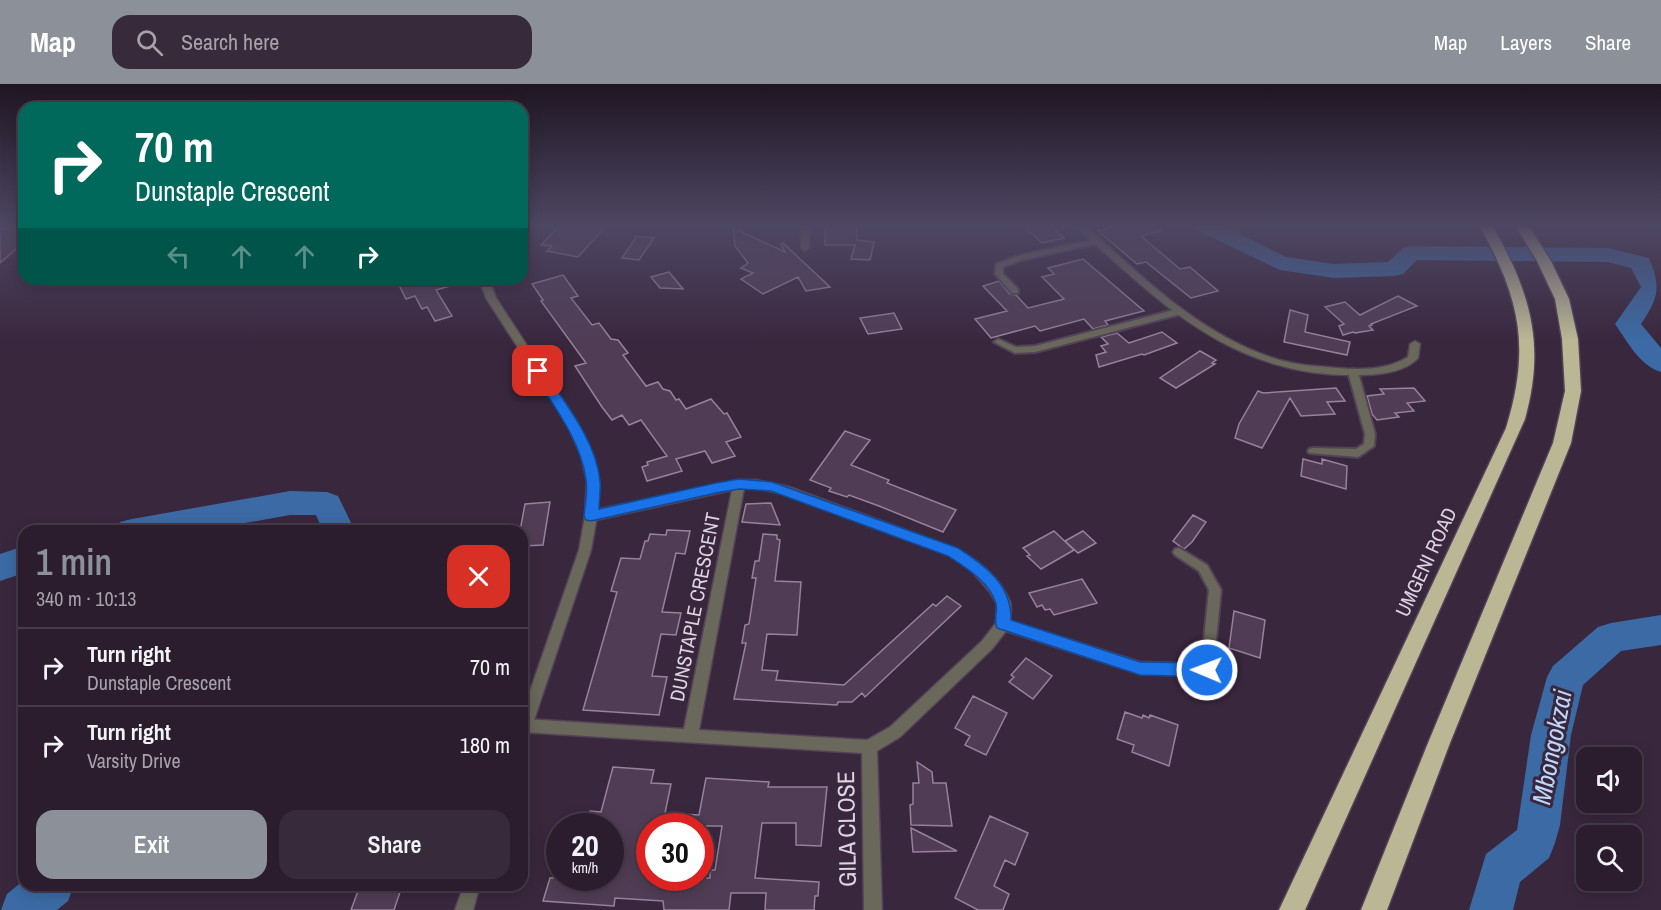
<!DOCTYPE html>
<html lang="en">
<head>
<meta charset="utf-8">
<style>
	:root { --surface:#2b1d2e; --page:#372a3a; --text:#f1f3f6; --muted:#a6a2aa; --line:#473b4a; --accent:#8c9099 }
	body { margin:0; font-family:"Archivo Narrow",sans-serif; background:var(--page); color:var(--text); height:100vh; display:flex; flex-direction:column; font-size:22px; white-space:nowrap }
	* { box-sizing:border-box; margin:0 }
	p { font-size:20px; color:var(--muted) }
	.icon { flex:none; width:33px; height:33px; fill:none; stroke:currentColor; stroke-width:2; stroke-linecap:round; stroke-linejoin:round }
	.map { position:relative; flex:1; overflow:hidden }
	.sheet { position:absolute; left:18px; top:441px; width:510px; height:366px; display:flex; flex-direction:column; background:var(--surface); border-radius:18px; box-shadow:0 3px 15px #0003,0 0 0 2px var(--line) }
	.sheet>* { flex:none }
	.top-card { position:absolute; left:18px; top:18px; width:510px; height:183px; border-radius:18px; box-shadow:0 3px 15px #0003,0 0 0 2px var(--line); background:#00695c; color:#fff; overflow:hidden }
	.controls { position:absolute; left:1576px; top:663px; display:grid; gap:12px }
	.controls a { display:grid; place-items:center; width:66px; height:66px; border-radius:12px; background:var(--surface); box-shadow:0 3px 15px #0003,0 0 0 2px var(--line); font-size:30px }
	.speed { position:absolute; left:546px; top:729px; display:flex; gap:12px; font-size:30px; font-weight:700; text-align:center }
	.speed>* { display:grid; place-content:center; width:78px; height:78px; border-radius:50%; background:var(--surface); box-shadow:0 3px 15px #0003,0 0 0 2px var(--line); line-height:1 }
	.speed small { font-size:15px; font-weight:400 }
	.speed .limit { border:9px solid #d22; background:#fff; color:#111 }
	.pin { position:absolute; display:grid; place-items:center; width:51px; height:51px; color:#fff; margin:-26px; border-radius:12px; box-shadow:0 3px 9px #0006 }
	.me { position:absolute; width:66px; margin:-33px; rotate:271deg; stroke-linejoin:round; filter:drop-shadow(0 0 4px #0008) }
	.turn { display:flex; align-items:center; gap:21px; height:126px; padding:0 18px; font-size:27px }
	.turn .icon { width:78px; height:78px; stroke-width:2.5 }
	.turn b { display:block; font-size:42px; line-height:51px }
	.lanes { display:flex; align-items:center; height:57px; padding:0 18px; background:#0003; justify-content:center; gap:30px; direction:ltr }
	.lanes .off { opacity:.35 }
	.round { display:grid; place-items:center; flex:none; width:63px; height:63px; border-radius:18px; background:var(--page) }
	.summary { display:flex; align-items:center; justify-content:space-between; height:102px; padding:0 18px }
	h1 { font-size:36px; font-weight:600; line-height:45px; color:var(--accent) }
	.button { display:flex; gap:12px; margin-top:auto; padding:12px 18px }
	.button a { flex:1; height:69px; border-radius:18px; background:var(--accent); color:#fff; font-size:24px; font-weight:600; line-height:69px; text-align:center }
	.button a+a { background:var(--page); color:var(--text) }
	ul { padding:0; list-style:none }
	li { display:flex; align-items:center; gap:18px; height:78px; padding:0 18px; border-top:2px solid var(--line) }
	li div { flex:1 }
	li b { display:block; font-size:22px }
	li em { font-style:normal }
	header { display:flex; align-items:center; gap:36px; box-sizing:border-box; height:84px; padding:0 30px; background:var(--accent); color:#fff }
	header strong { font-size:28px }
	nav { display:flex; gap:33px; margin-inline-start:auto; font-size:21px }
	.search { width:420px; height:54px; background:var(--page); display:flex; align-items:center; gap:15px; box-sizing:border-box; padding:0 21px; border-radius:18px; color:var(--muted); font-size:22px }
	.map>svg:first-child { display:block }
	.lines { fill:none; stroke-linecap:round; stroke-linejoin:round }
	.river { fill:#3b6aa5; fill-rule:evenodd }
	.building { fill:#503d55; stroke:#97819c; stroke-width:1.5; fill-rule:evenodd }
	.service-casing { stroke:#534358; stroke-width:4 }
	.minor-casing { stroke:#534358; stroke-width:3 }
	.tertiary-casing { stroke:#534358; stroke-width:3 }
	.motorway-casing { stroke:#534358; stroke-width:3 }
	.service { fill:#6a685a; fill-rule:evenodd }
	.minor { fill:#6a685a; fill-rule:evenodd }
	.tertiary { fill:#6a685a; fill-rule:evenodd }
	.motorway { fill:#bbb794; fill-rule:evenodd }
	.route { fill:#1a73e8; stroke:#114b97; stroke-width:1.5 }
	.labels { text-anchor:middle; stroke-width:6; stroke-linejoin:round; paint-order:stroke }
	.street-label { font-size:20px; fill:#ded3e1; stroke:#39273e }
	.near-street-label { font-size:24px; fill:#ded3e1; stroke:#39273e }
	.near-water-label { font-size:26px; font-style:italic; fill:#bdd7f9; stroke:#39273e }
</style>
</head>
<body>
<header>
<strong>Map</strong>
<div class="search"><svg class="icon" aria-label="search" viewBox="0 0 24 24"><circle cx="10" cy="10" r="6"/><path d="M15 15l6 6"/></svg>Search here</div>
<nav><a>Map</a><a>Layers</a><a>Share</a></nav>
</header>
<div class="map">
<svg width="1661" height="826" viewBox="0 0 1661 826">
	<rect width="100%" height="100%" fill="#39273e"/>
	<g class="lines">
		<path class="river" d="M 1193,141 L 1222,141 L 1286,173 L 1334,180 L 1388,178 L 1403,164 L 1411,162 L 1608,164 L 1649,174 C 1661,203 1659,213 1641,240 L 1661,264 L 1661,288 C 1640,282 1627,257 1615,240 L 1641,203 L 1631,184 L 1608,178 L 1417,176 L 1403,190 L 1394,192 L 1334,194 L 1280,186 L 1196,146 Z
			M 290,407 L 327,408 L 338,412 L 355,447 L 323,447 L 316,431 L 290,431 L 200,447 L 116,447 L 120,438 L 132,435 Z
			M 24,462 L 24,489 L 0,497 L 0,470 Z
			M 1661,531 L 1661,561 L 1621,567 L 1583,601 L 1571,651 L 1560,741 L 1555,759 L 1549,774 L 1520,798 L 1513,826 L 1469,826 L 1486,770 L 1517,746 L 1531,651 L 1547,593 L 1553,582 L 1598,543 L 1611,539 Z
			M 24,796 L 24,801 L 74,801 L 68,817 L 57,826 L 1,826 L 7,810 Z"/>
	</g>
	<path class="building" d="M 24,141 L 24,158 L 0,179 L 0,145 Z
		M 560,141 L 607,141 L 578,173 L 547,167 L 552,162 L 541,161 Z
		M 825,141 L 856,141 L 857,156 L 874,158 L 870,176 L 851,175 L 855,161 L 825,161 Z
		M 1023,141 L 1050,141 L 1064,154 L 1042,159 Z
		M 1125,141 L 1160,141 L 1161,147 L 1141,152 L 1180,185 L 1190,183 L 1218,207 L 1191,214 L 1146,178 L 1137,180 L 1098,147 Z
		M 733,144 L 785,168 L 781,160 L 783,159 L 830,203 L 806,207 L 798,193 L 763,210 L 741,195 L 753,189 L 741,184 L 748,179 L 735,162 Z
		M 637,152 L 654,154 L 639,176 L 622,174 Z
		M 1083,175 L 1144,227 L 1105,237 L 1108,241 L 1093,245 L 1084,235 L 1040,247 L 1035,242 L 991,254 L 975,235 L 1007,227 L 983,202 L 999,197 L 1010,210 L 1016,211 L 1028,224 L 1064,215 L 1042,193 L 1054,190 L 1048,184 Z
		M 669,188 L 683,205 L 660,204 L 651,193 Z
		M 563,191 L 578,212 L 571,214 L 592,241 L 599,239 L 611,255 L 618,256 L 628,269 L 623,271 L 646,302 L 658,298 L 663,305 L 670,307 L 676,316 L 679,315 L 686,325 L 711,315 L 724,330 L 727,329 L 741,353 L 726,358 L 735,372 L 712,379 L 705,367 L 676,375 L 682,387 L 647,397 L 642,383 L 648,381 L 647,378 L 667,372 L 641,336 L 629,341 L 622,331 L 612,336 L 602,323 L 575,282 L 586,279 L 541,217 L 543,216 L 532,200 Z
		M 396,195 L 460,195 L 461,199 L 436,206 L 452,232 L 435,237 L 427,223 L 422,225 L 415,212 L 406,215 Z
		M 1398,212 L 1417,222 L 1371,240 L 1372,241 L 1369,242 L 1373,246 L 1355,249 L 1353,248 L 1343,251 L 1339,242 L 1344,240 L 1325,223 L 1345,218 L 1360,231 Z
		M 1290,226 L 1308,231 L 1305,248 L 1350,258 L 1347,271 L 1284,258 Z
		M 894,229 L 902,245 L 868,250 L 860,234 Z
		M 1162,248 L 1177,259 L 1144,271 L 1142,270 L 1099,283 L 1096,271 L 1106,268 L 1101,262 L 1108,260 L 1101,253 L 1117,249 L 1129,259 Z
		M 1200,267 L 1216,276 L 1212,279 L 1215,280 L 1176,304 L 1160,294 Z
		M 1336,304 L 1345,317 L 1327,318 L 1335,330 L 1301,332 L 1290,314 L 1262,364 L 1235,354 L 1239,340 L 1258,307 L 1263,309 Z
		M 1414,304 L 1425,317 L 1407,319 L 1414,327 L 1395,329 L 1399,333 L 1377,336 L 1372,330 L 1367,312 L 1384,310 L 1380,305 Z
		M 845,347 L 870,356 L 851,381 L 889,396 L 887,399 L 956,426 L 943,448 L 879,422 L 849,411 L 847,413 L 829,407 L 831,404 L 810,396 Z
		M 1303,375 L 1322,380 L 1322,375 L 1347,382 L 1346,405 L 1301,392 Z
		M 550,418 L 543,461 L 522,462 L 522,447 L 520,447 L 525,420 Z
		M 771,419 L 780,441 L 742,438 L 746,420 Z
		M 1193,431 L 1206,438 L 1192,458 L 1184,465 L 1173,457 Z
		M 667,446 L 690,447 L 685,470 L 676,469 L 662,528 L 681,529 L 676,551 L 661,550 L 652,592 L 667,593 L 659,631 L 583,626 L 617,508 L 611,507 L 621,474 L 640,475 L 645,457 L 648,457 L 650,450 L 666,451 Z
		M 1054,447 L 1074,466 L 1041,485 L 1027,472 L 1030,471 L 1023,464 Z
		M 1083,447 L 1096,459 L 1078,469 L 1065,457 Z
		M 763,450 L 777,451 L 777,455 L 780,456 L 775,497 L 801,498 L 797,551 L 767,550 L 762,586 L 778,587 L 776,596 L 844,601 L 933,520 L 936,522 L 947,512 L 961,522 L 865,613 L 862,609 L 852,618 L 838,618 L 837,621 L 734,615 L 746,559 L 742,559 L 745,541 L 749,540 L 756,494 L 752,494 L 755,477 L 759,477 Z
		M 1082,495 L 1097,519 L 1054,531 L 1050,525 L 1045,526 L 1042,521 L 1037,523 L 1029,509 Z
		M 1234,527 L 1265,536 L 1260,574 L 1229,564 Z
		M 1026,574 L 1052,592 L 1033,615 L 1009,598 L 1014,593 L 1011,591 Z
		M 973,612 L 1007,629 L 986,671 L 965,661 L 970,652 L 955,644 Z
		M 1125,628 L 1142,634 L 1143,631 L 1149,634 L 1150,631 L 1178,641 L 1169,682 L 1132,668 L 1134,661 L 1117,655 Z
		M 917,678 L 932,688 L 933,699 L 946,699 L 952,742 L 911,741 L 910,721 L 913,720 L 913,699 L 919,699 Z
		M 613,683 L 654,686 L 651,699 L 671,700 L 665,729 L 699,731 L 706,694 L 769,698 L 768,703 L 827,703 L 821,762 L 796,761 L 796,739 L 762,739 L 755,794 L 819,798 L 818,812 L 815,812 L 814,826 L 765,826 L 766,809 L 731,809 L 729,826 L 664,826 L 663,817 L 615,814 L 614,822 L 543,817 L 550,794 L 610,794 L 610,742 L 586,742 L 590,727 L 601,728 ZM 650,742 L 722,742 L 715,786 L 710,786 L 710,794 L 674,794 L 650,798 Z
		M 990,732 L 1028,749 L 1015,781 L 1005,776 L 994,802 L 1009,810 L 1003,826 L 978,826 L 955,814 Z
		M 911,744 L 957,767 L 913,768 Z
		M 358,807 L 400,808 L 394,826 L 351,826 Z"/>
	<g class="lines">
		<g class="service-casing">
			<path id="service" d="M 1097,155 L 1100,155 L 1100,159 L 1022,176 L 1003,183 L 1003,190 L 1018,205 L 1018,209 L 1012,209 L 995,190 L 996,180 L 1017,172 Z
				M 1178,225 L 1181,226 L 1181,230 L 1035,268 L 1015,269 L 994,258 L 998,255 L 1016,263 L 1035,262 Z
				M 1353,285 L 1358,288 L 1375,350 L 1374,362 L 1358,373 L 1309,369 L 1308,367 L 1309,365 L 1313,364 L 1356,365 L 1364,360 L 1365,350 L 1348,288 Z
				M 1179,464 L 1207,481 L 1221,506 L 1213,586 L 1211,590 L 1207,591 L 1203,590 L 1201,586 L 1209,506 L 1199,487 L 1175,471 L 1173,468 L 1175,465 Z"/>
		</g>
		<g class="minor-casing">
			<path id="minor" d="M 801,141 L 809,141 L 809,164 L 805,167 L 801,164 Z
				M 1076,141 L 1085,141 C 1141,192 1197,248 1270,273 C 1292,281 1314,282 1337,284 C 1361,286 1387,286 1408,273 L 1410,260 L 1415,257 L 1420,260 L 1418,274 C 1404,289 1378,291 1358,291 C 1261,293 1192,248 1123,185 C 1107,171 1090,157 1076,141 Z
				M 739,396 L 756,396 L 789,403 L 957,465 C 979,477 1000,493 1010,518 C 1012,523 1010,531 1010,537 L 1140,578 L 1207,580 L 1212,582 L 1214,586 L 1212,590 L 1207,592 L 1140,590 L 1006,547 L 992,565 L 900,653 L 877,667 L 882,826 L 864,826 L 862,669 L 522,648 L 522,636 L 525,635 L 684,645 L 732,406 L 591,437 L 587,435 L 585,432 L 587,429 L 591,427 ZM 744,404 L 756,404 L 783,410 L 949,471 L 971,486 L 990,508 L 997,520 L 996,539 L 982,557 L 890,643 L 867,656 L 699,646 Z"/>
		</g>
		<g class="tertiary-casing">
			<path id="tertiary" d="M 479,195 L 489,195 L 496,214 L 577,338 L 593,371 L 599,397 L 597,432 L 591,466 L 529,651 L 527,656 L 522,658 L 522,630 L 579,466 L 585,432 L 587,397 L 581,371 L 566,338 L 486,214 Z
				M 464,801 L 480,801 L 473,826 L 455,826 Z"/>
		</g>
		<g class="motorway-casing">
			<path id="motorway" d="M 1479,141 L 1492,141 C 1530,207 1546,260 1525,335 L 1305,826 L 1279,826 L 1506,344 C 1531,263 1520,214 1479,141 Z
				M 1515,141 L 1528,141 L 1551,177 L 1569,215 L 1578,255 L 1581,307 L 1571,359 L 1450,659 L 1387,826 L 1361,826 L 1428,659 L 1553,359 L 1565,307 L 1562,255 L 1555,215 L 1537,177 Z"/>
		</g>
		<use href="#service" class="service"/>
		<use href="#minor" class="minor"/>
		<use href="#tertiary" class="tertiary"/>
		<use href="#motorway" class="motorway"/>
	</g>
	<linearGradient id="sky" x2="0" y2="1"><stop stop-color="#1f1522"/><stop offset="0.55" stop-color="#4e4763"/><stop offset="1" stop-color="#4e4763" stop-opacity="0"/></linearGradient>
	<rect width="1661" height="257" fill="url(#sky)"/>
	<path class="route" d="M 538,283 L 542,284 C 564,318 596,356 600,397 C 601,406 599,416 599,425 L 716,399 L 739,395 L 772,398 L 958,464 C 985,481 1012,501 1011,536 L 1140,578 L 1207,579 L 1213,581 L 1215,586 L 1213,591 L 1207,593 L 1140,591 L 997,544 C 993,536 998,529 996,520 C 991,499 965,483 948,472 L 771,407 L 739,405 L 716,409 L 591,437 L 586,436 L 584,432 C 585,420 588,407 586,395 C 580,355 553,321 532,287 Z"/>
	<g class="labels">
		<g class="street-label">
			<text transform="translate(1426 478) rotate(-65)" y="7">UMGENI ROAD</text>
			<text transform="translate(695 523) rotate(-79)" y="7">DUNSTAPLE CRESCENT</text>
		</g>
		<g class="near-street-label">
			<text transform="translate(847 745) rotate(-91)" y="8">GILA CLOSE</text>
		</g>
		<g class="near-water-label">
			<text transform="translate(1552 663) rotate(-79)" y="9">Mbongokzai</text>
		</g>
	</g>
</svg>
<div class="controls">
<a><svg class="icon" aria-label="sound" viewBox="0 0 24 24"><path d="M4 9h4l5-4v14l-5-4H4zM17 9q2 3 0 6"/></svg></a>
<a><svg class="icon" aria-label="search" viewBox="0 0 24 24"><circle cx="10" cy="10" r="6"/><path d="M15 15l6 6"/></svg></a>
</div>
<div class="speed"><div>20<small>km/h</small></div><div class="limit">30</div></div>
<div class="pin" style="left:538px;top:287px;background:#d93025"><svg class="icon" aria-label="arrive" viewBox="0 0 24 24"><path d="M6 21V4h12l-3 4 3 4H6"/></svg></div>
<svg class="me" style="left:1207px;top:586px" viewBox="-20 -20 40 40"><circle r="17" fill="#1a73e8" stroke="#fff" stroke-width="3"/><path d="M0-11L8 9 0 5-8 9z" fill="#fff"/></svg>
<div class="top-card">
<div class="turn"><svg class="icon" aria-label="right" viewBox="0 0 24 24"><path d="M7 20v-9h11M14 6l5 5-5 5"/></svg><div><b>70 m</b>Dunstaple Crescent</div></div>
<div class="lanes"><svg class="icon off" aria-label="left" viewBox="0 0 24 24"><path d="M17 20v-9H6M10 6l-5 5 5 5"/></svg><svg class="icon off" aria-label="ahead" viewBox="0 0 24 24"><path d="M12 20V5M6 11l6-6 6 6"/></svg><svg class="icon off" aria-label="ahead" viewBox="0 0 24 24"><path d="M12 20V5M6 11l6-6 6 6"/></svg><svg class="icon" aria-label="right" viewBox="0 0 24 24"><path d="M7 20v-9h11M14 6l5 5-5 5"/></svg></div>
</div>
<section class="sheet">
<div class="summary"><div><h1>1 min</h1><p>340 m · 10:13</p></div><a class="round" style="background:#d93025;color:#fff"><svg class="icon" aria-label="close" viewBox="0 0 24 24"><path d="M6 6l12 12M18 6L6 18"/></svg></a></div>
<ul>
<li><svg class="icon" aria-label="right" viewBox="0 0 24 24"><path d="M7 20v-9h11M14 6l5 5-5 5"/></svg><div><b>Turn right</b><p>Dunstaple Crescent</p></div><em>70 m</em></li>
<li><svg class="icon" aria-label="right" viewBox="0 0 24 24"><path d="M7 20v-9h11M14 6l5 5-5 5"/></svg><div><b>Turn right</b><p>Varsity Drive</p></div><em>180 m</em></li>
</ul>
<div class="button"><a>Exit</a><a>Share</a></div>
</section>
</div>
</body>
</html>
